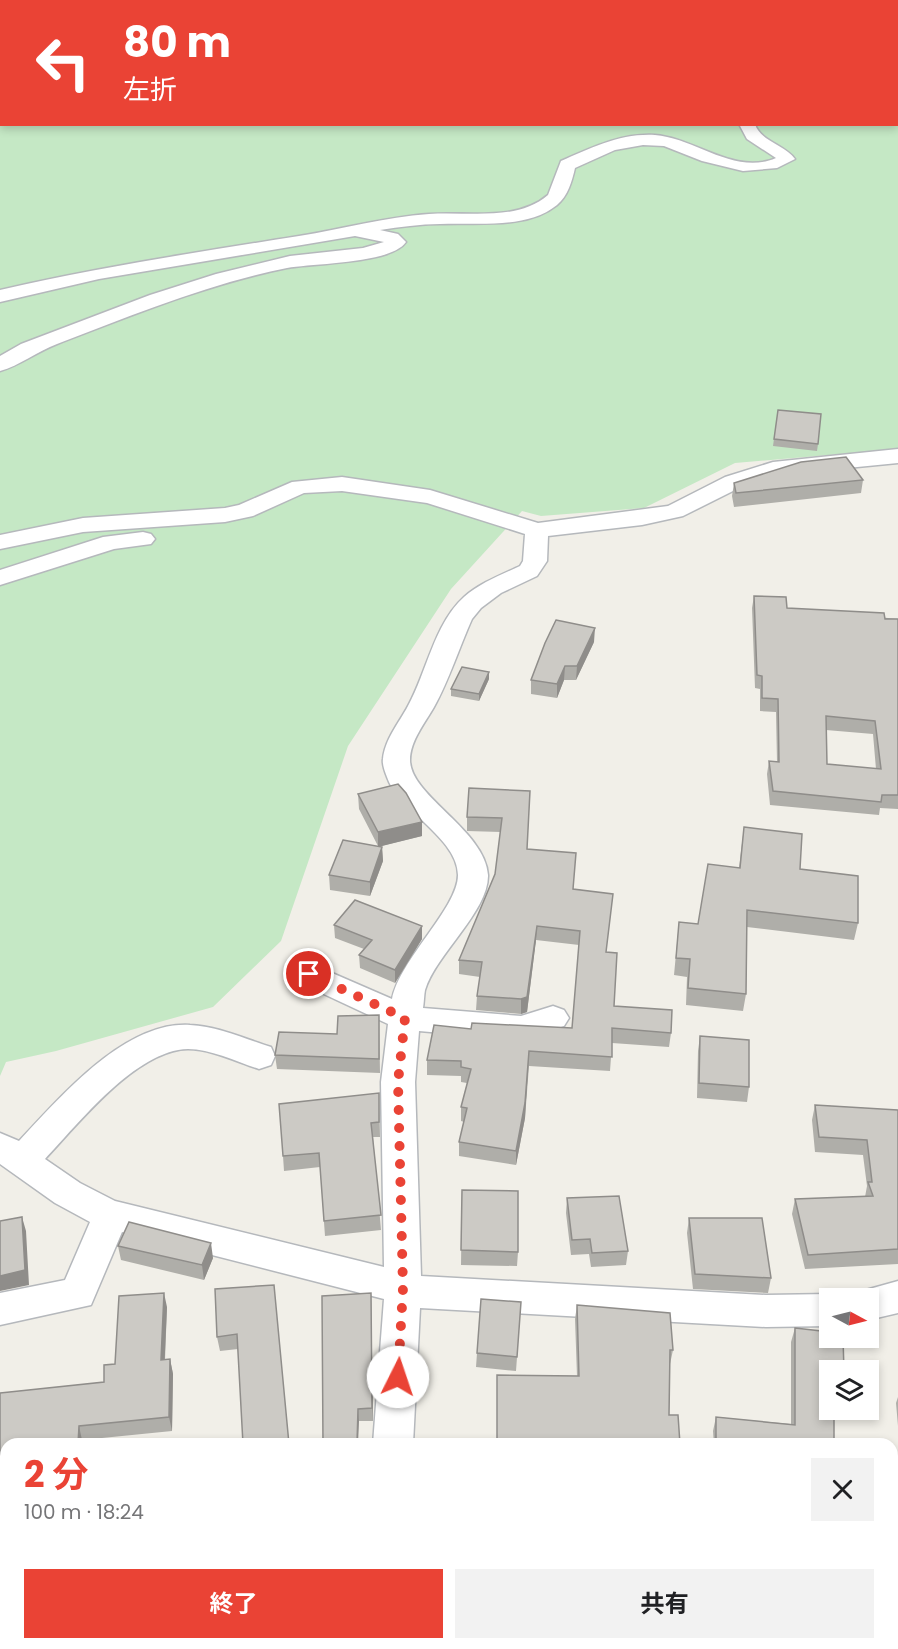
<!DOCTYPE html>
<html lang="ja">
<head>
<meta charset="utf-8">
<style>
	:root { --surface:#fff; --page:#f2f2f2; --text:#202124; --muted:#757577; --accent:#ea4335 }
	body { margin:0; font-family:Poppins,"Noto Sans JP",sans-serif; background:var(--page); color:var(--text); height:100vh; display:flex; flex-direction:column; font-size:22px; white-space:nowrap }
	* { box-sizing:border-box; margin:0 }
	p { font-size:20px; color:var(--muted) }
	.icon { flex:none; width:33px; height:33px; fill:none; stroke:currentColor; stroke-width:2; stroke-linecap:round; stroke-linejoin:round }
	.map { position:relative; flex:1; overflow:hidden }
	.side { position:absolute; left:0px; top:1438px; width:898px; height:212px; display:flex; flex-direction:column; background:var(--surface); border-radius:18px 18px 0 0; box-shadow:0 3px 9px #0003 }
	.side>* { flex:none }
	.guide { position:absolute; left:0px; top:0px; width:898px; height:126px; box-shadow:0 3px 9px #0003; background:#ea4335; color:#fff; overflow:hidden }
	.needle { width:39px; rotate:97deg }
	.fabs { position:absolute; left:819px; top:1288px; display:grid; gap:12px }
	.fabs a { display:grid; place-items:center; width:60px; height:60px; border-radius:0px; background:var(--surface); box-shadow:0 3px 9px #0003; font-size:30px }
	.pin { position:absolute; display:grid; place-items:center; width:51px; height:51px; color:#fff; margin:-26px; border:3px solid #fff; border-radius:50%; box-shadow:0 2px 6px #0007 }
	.me { position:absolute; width:66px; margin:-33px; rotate:4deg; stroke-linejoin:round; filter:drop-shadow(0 0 4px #0008) }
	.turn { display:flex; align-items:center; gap:21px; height:126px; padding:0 24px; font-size:27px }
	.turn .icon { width:78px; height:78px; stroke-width:2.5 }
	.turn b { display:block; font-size:42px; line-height:51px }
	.round { display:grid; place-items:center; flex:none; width:63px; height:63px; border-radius:0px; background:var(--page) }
	.head { display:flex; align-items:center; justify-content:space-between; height:102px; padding:0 24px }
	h1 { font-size:36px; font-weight:700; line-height:45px; color:var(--accent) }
	.cta { display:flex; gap:12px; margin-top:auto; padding:12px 24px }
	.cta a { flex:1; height:69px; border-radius:0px; background:var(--accent); color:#fff; font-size:24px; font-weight:700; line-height:69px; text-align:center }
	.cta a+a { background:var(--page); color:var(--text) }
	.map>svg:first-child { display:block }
	.green { fill:#c5e8c5; fill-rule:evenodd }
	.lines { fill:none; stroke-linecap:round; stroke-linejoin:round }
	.minor-casing { stroke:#b5b8bc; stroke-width:3 }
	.primary-casing { stroke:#f2c960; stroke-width:2 }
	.minor { fill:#fff; fill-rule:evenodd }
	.primary { fill:#fff2af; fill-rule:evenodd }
	.wall { fill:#afaea9; fill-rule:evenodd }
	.shaded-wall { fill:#8f8d8a }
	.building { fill:#cccac5; stroke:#8f8d8a; stroke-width:1.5; fill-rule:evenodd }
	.route { stroke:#ea4335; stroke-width:10; stroke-dasharray:0 18 }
</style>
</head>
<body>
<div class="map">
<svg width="898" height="1649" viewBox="0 0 898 1649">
	<rect width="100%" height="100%" fill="#f1efe8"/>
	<path class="green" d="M 0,0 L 898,0 L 898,449 L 735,463 L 644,508 L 541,516 L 522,511 L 451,589 L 348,746 L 281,941 L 213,1007 L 56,1051 L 6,1062 L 0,1076 ZM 2,2 L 897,2 L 897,124 L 2,124 Z"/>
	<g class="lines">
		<g class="minor-casing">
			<path id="minor" d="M 68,0 L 83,0 L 67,2 Z
				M 0,30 L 2,30 L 0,39 Z
				M 739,124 L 755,124 C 760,141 785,145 795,159 L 777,168 L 743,171 L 702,161 L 664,146 L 643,145 L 615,150 L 575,168 C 572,181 568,196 557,205 C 526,230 477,222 440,224 C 420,224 400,227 380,230 L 398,234 L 406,242 C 391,264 314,263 287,268 C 208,284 133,315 57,344 C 38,351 19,366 0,371 L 0,356 L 21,344 L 150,295 L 216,274 L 290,256 L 363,248 L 384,242 L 355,236 L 99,279 L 0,302 L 0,290 C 99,267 199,252 299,236 C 343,229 385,217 429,214 C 467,211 517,222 548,195 L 561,161 C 591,148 621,133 655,135 C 695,138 735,176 776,158 L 747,139 Z
				M 898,449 L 898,463 L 776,475 L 741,487 L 683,516 L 642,525 L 548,536 L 547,561 L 537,576 L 501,593 L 481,608 L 472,619 C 459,648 449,680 434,707 C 425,723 410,741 410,760 C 410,796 485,830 488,875 C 489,911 436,954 425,990 C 424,995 424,1002 423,1008 L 521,1016 L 553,1006 L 564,1010 L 569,1018 L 564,1026 L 521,1040 L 419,1031 L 415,1082 L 421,1276 L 766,1295 L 830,1294 L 843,1299 L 830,1299 L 830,1326 L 766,1327 L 420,1308 L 413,1444 L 373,1444 L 384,1299 L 122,1232 L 91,1305 L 0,1325 L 0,1293 L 65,1280 L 90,1222 L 55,1203 L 0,1164 L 0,1133 L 19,1141 C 60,1098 124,1021 190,1025 C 217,1026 245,1039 271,1047 L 275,1056 L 271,1065 L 259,1069 C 237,1062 211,1049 188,1049 C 136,1050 78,1124 45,1159 L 80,1183 L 115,1201 L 384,1267 L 381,1082 L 388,1024 L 298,982 L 293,974 L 298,966 L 309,963 L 392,999 C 400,959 458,908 458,875 C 458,838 398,810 387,777 C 385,772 382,764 383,759 C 385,739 399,723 408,706 C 427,672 434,624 464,597 C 480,583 501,575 520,566 L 523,561 L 525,534 L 427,503 L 342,491 L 304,493 L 253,516 L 225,522 L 83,532 L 0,549 L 0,535 L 83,518 L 225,508 L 239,505 L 292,482 L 342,477 L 430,490 L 538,523 L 668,506 L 725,477 L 773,462 Z
				M 143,532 L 151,534 L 155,539 L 151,544 L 114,549 L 0,585 L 0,570 L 103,537 Z
				M 898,1281 L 898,1313 L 868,1320 L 868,1299 L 852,1299 L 855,1293 Z
				M 0,1537 L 6,1537 L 6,1577 L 0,1577 Z
				M 144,1644 L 188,1644 L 188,1649 L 144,1649 Z
				M 361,1644 L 405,1644 L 405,1649 L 361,1649 Z"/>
		</g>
		<g class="primary-casing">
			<path id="primary" d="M 180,0 L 197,0 L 179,2 Z
				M 0,89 L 2,89 L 2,99 L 0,99 Z"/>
		</g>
		<use href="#minor" class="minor"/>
		<use href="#primary" class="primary"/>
	</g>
	<path class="wall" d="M 778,410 L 818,444 L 817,451 L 773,446 Z
		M 863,480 L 861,493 L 734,507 L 732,496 L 734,483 Z
		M 754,596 L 787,608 L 898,619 L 898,809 L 880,808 L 879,815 L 770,805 L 767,774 L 769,761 L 777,762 L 776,712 L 760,711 L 760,689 L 755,688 L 752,608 ZM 826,730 L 873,734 L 876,769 L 827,764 Z
		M 594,642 L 576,680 L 564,680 L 557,698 L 531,694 L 531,680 Z
		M 489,679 L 479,701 L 451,696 L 451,689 Z
		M 530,791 L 527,849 L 574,889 L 613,894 L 606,952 L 614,1006 L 671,1033 L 669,1047 L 612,1043 L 610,1071 L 529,1066 L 525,1118 L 516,1165 L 459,1156 L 459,1142 L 464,1122 L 461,1121 L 461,1107 L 467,1083 L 461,1082 L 461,1076 L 427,1075 L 427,1060 L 471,1029 L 572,1028 L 579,945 L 536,940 L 527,1012 L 521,1014 L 476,1010 L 477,996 L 480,977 L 459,974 L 459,960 L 495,874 L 501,832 L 467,831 L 467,817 Z
		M 358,794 L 422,836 L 381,846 L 382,847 L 383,861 L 370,896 L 330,890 L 329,875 L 378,846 L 359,809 Z
		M 744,827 L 800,869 L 858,923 L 854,940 L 747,927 L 746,994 L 743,1011 L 686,1005 L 687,977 L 674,975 L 679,922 L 698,924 L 739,868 Z
		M 334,925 L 422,939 L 395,983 L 360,968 L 359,955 L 364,949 L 335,938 Z
		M 379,1015 L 380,1073 L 277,1069 L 275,1055 L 337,1034 Z
		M 700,1036 L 749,1087 L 747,1102 L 697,1098 L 698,1051 Z
		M 379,1093 L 380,1137 L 373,1137 L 381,1230 L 325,1236 L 320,1167 L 284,1171 L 283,1156 Z
		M 815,1105 L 898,1110 L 898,1264 L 805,1269 L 792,1214 L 795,1199 L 865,1197 L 867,1186 L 863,1155 L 815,1152 L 812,1120 Z
		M 462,1190 L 518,1252 L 517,1266 L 461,1265 Z
		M 567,1198 L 628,1251 L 626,1265 L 591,1267 L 589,1254 L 571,1255 L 566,1213 Z
		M 689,1218 L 771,1278 L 768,1293 L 693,1289 L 687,1233 Z
		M 118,1246 L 213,1258 L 204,1280 L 121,1260 Z
		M 215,1289 L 289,1444 L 238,1349 L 220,1351 L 217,1337 Z
		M 371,1293 L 373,1421 L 359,1421 L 323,1444 Z
		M 521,1302 L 516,1371 L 476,1367 L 477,1353 Z
		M 577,1305 L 673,1350 L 670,1364 L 669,1415 L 680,1444 L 497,1444 L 497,1375 L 577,1376 L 575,1319 Z
		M 167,1307 L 165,1360 L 170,1359 L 173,1374 L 172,1431 L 82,1440 L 6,1444 L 6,1536 L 0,1535 L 0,1393 L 104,1382 L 115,1364 Z
		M 795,1328 L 830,1371 L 830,1410 L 842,1410 L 841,1412 L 834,1411 L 834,1444 L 714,1444 L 713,1431 L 716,1417 L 791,1424 L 791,1342 Z
		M 898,1397 L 898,1426 L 896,1403 Z"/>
	<path class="shaded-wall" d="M 595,628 L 594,642 L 576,680 L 577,666 Z
		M 565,666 L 564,680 L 557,698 L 557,684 Z
		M 489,672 L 489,679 L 479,701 L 479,694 Z
		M 422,822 L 422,836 L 378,847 L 378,832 Z
		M 382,847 L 383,861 L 370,896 L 370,882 Z
		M 422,926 L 422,939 L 395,983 L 395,970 Z
		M 537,926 L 536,940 L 527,1012 L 521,1014 L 521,999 Z
		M 529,1051 L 525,1118 L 516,1165 L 516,1151 Z
		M 22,1217 L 26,1231 L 29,1285 L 0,1291 L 0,1276 Z
		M 211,1243 L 213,1258 L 204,1280 L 202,1265 Z
		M 164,1293 L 167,1307 L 164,1374 L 161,1360 Z
		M 371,1293 L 371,1306 L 373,1421 L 372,1408 Z
		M 170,1359 L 173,1374 L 172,1431 L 169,1417 Z
		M 358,1409 L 359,1421 L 358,1444 L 357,1444 Z
		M 79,1426 L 82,1440 L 82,1444 L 78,1444 Z"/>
	<path class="building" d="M 778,410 L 821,414 L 818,444 L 774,439 Z
		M 846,457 L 863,480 L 736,493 L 734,483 L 801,462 Z
		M 754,596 L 786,597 L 787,608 L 884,613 L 885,619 L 898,619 L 898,795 L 882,795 L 881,802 L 773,791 L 769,761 L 779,762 L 778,699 L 762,698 L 762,676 L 757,675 ZM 826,716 L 875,721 L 881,769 L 827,764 Z
		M 556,620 L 595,628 L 577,666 L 565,666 L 557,684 L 531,680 L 545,643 Z
		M 462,667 L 489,672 L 479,694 L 451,689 Z
		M 398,784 L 406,793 L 422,822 L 378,832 L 358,794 Z
		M 469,788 L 530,791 L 527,849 L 576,853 L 573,889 L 613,894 L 606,952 L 617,953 L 614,1006 L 672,1010 L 671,1033 L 612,1028 L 612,1057 L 529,1051 L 525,1103 L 516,1151 L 459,1142 L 467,1108 L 461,1107 L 471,1069 L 461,1067 L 461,1061 L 427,1060 L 434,1025 L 471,1029 L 472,1023 L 572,1028 L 580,931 L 537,926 L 527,997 L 521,999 L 477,996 L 482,962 L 459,960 L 495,874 L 502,818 L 467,817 Z
		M 744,827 L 802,834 L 800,869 L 858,876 L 858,923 L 747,910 L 746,994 L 688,988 L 690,959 L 676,958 L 679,922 L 698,924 L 708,864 L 740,868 Z
		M 343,840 L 382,847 L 370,882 L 329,875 Z
		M 355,900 L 422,926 L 395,970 L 359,955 L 372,940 L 334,925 Z
		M 379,1015 L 379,1059 L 275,1055 L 279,1032 L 337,1034 L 338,1016 Z
		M 700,1036 L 749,1040 L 749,1087 L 699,1083 Z
		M 379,1093 L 379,1122 L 371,1123 L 381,1215 L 324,1221 L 319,1153 L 283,1156 L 279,1104 Z
		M 815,1105 L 898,1110 L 898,1249 L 808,1255 L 795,1199 L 873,1196 L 868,1182 L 872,1182 L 867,1140 L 819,1137 Z
		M 462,1190 L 518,1191 L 518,1252 L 461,1250 Z
		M 619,1196 L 628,1251 L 592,1253 L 590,1239 L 572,1240 L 567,1198 Z
		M 22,1217 L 25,1270 L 0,1276 L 0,1221 Z
		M 689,1218 L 762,1218 L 771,1278 L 695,1274 Z
		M 129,1222 L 211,1243 L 202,1265 L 118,1246 Z
		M 274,1285 L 289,1444 L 243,1444 L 237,1334 L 217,1337 L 215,1289 Z
		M 164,1293 L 161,1360 L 170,1359 L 169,1417 L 79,1426 L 78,1444 L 6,1444 L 6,1528 L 3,1529 L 3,1522 L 0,1522 L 0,1393 L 104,1382 L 104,1365 L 115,1364 L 119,1296 Z
		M 371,1293 L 372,1408 L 358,1409 L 357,1444 L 323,1444 L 322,1296 Z
		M 481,1299 L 521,1302 L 517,1357 L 477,1353 Z
		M 577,1305 L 670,1313 L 673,1350 L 670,1350 L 669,1415 L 678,1415 L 680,1444 L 497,1444 L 497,1375 L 579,1376 Z
		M 795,1328 L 830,1332 L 830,1338 L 843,1338 L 844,1371 L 830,1371 L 830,1410 L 834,1410 L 834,1444 L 716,1444 L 716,1417 L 795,1425 Z
		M 21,1644 L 150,1644 L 150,1649 L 8,1649 L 9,1646 Z
		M 217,1644 L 335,1644 L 334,1649 L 216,1649 Z
		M 399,1644 L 551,1644 L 551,1646 L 583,1649 L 398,1649 Z
		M 648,1644 L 705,1644 L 705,1649 L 648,1649 Z"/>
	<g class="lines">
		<path class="route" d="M 309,974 L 405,1018 L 398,1082 L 403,1288 L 398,1377"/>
	</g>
</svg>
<div class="fabs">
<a><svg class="needle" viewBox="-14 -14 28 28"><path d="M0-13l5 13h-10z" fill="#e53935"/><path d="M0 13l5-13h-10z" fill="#757577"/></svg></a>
<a><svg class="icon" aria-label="layers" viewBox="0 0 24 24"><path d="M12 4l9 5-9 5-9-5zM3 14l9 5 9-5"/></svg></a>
</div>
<div class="pin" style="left:309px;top:974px;background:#d93025"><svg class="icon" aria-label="arrive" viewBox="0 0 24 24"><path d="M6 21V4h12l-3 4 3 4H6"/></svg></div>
<svg class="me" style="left:398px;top:1377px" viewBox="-20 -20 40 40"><circle r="19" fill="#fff"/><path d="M0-13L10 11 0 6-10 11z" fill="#ea4335"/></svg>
<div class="guide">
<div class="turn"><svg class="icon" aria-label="left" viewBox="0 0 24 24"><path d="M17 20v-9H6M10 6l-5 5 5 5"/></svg><div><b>80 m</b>左折</div></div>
</div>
<section class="side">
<div class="head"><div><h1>2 分</h1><p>100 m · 18:24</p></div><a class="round"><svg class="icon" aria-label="close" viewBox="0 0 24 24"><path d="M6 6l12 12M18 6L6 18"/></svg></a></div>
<div class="cta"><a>終了</a><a>共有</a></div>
</section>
</div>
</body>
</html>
